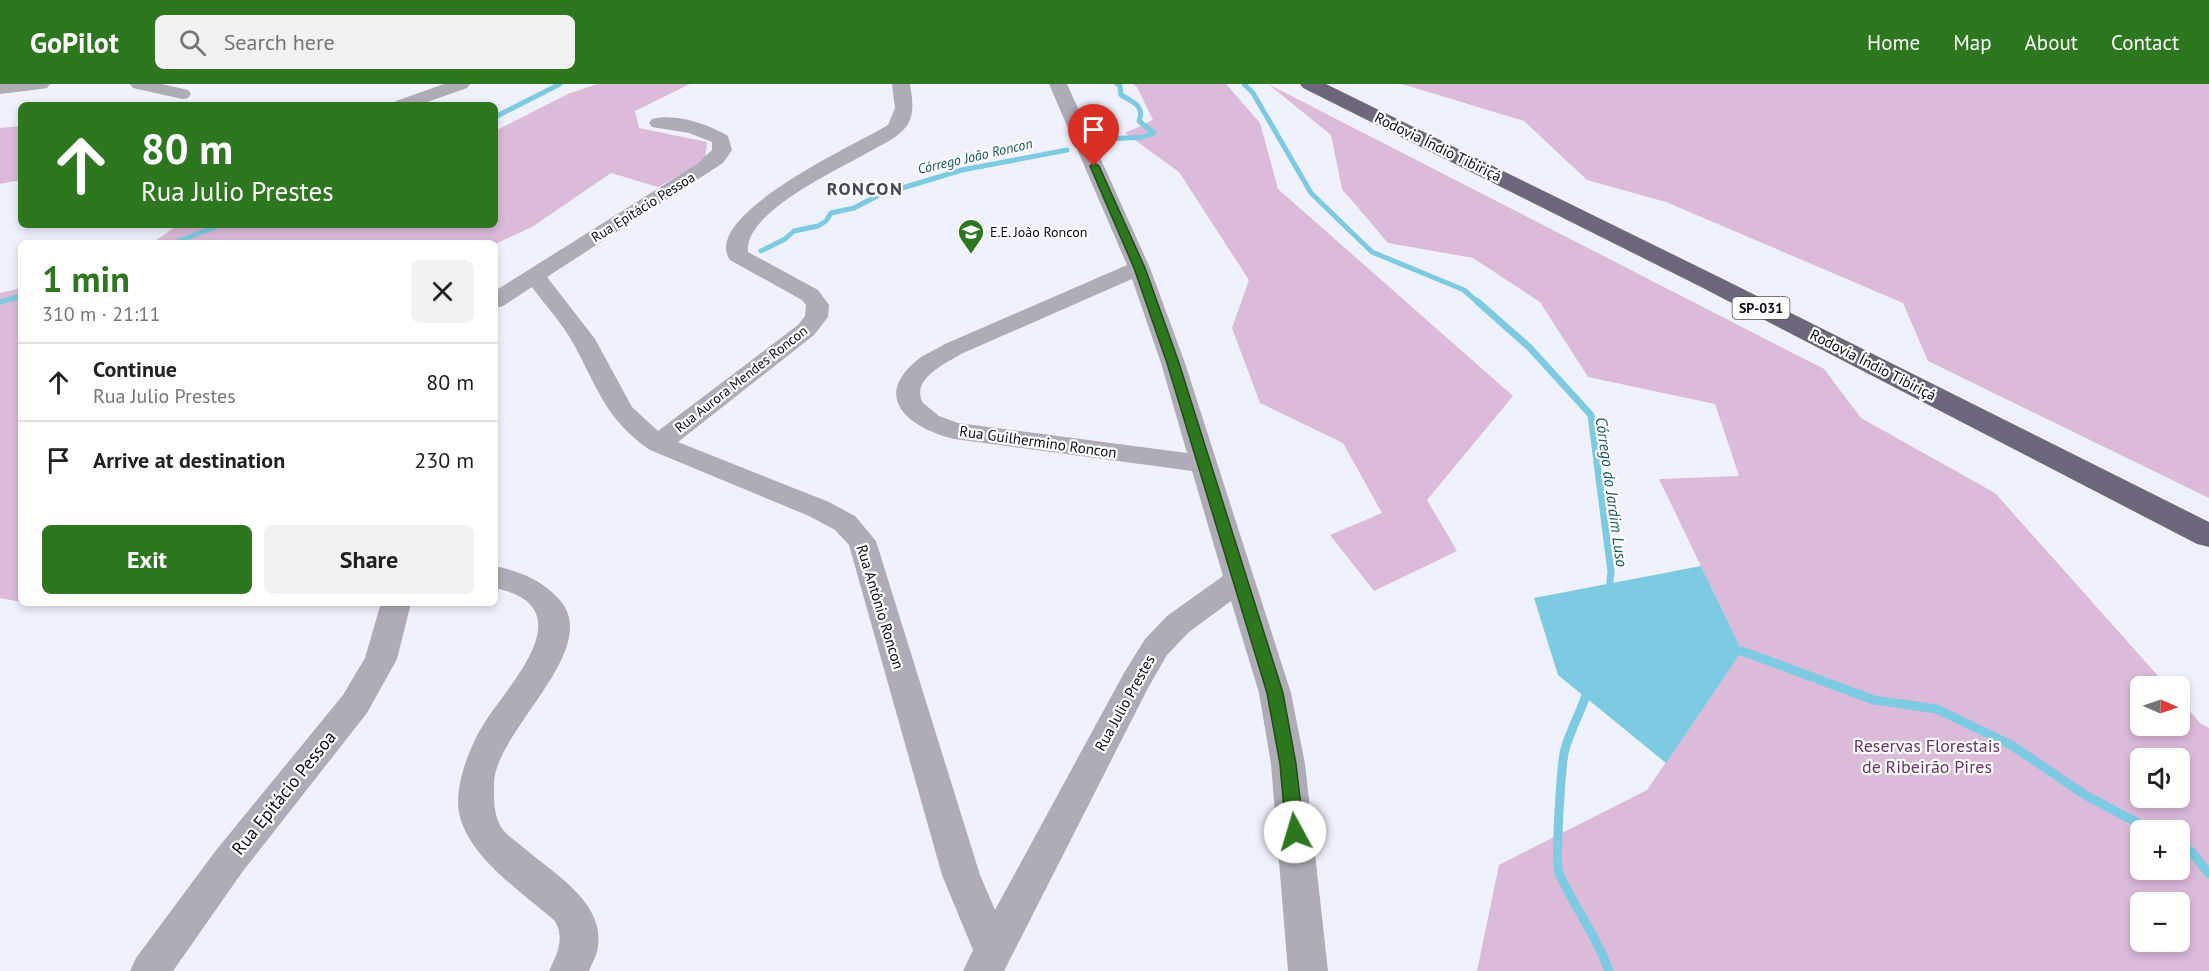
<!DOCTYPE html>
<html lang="en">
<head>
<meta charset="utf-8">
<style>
	:root { --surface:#fff; --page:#f2f2f2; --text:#202124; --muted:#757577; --line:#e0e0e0; --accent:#2d781e }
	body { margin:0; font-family:"PT Sans",sans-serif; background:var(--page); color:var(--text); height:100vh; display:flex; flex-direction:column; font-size:22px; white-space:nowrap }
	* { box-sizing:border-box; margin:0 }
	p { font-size:20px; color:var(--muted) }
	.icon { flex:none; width:33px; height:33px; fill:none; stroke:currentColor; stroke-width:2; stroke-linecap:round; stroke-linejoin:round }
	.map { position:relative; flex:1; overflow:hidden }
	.sheet { position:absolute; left:18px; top:156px; width:480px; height:366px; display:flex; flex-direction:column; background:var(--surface); border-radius:9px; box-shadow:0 3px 9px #0003 }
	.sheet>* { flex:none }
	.top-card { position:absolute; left:18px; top:18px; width:480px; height:126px; border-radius:9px; box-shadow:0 3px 9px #0003; background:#2d781e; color:#fff; overflow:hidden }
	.needle { width:39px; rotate:92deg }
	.fabs { position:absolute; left:2130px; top:592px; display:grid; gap:12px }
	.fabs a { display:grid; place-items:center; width:60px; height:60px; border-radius:9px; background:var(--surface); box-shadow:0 3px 9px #0003; font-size:30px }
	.pin { position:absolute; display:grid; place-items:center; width:51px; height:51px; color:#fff; margin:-62px -26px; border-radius:50% 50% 50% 0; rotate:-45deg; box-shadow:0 0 6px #0007 }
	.pin .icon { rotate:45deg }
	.me { position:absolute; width:66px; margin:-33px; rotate:354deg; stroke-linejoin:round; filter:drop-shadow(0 0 4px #0008) }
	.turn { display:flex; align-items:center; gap:21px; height:126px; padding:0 24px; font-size:27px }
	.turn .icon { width:78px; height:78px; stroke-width:2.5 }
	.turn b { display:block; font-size:42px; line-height:51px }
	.round { display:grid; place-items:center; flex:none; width:63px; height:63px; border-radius:9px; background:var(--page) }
	.overview { display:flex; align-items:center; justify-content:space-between; height:102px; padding:0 24px }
	h1 { font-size:36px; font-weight:800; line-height:45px; color:var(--accent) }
	.cta { display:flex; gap:12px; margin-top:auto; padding:12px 24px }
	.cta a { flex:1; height:69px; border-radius:9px; background:var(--accent); color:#fff; font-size:24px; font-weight:800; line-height:69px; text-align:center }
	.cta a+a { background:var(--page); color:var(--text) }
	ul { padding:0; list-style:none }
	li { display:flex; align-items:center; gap:18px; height:78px; padding:0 24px; border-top:2px solid var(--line) }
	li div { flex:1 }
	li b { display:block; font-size:22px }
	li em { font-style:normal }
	header { display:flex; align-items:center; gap:36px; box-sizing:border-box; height:84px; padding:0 30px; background:var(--accent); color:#fff }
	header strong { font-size:28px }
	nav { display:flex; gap:33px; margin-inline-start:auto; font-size:21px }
	.search { width:420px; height:54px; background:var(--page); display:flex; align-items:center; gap:15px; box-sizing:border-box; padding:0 21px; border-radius:9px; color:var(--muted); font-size:22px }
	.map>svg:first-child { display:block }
	.green { fill:#dbbada; fill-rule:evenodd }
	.water { fill:#7dcae3 }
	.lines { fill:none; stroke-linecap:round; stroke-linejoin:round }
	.stream-far2 { stroke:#7dcae3; stroke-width:5 }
	.stream-far1 { stroke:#7dcae3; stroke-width:7 }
	.stream { stroke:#7dcae3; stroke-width:9 }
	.minor { fill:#afabb7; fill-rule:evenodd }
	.trunk { fill:#6e667c; fill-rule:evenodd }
	.route { fill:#2d781e; stroke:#1d4e14; stroke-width:1.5 }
	.labels { text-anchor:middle; stroke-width:4.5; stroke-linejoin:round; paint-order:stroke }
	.far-water-label { font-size:14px; font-style:italic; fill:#115364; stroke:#fff }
	.far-street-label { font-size:14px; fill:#090b14; stroke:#fff }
	.far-poi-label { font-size:14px; fill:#090b14; stroke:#fff; text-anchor:start }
	.shield { fill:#fff; stroke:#53545a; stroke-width:1.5 }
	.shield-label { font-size:14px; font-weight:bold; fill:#090b14 }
	.street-label { font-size:15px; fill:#090b14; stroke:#fff }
	.water-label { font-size:16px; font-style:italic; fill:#115364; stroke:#fff }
	.far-district-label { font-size:18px; font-weight:bold; letter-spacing:1.5px; fill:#41465d; stroke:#fff }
	.near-park-label { font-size:18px; fill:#6b326b; stroke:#fff }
	.near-street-label { font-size:18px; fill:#090b14; stroke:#fff }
</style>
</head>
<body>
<header>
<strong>GoPilot</strong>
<div class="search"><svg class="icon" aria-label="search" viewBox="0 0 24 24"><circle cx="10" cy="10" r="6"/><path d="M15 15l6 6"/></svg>Search here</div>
<nav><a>Home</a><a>Map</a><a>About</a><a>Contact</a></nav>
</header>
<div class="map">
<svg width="2209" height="887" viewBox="0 0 2209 887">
	<rect width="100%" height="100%" fill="#eff2fd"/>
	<path class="green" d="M 597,0 L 690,0 L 635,27 L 639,44 L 707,58 L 705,77 L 658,103 L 611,89 L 532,143 L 495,160 L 152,159 L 178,141 L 495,141 L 495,47 L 568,10 Z
		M 1133,0 L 1226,0 L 1260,39 L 1278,105 L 1513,312 L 1427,416 L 1457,467 L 1374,507 L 1330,451 L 1382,429 L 1343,359 L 1260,319 L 1232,244 L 1249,196 L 1179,88 L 1125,49 L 1153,36 L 1137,3 Z
		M 1268,0 L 1824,285 L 1861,334 L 1995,409 L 2168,603 L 2140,603 L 2140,642 L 2180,642 L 2180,616 L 2201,640 L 2209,644 L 2209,887 L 1477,887 L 1499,781 L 1647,706 L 1742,567 L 1659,395 L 1739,392 L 1715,320 L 1588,293 L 1540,218 L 1473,174 L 1388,159 L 1342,105 L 1331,51 ZM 2140,675 L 2180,675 L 2180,714 L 2140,714 ZM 2140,747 L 2180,747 L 2180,786 L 2140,786 ZM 2140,819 L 2180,819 L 2180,858 L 2140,858 Z
		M 1402,0 L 2209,0 L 2209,414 L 1928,277 L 1903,219 L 1666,118 L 1587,96 L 1524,37 Z
		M 21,42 L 21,96 L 0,100 L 0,44 Z
		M 21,204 L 21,518 L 0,514 L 0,209 Z"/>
	<path class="water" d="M 1701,482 L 1742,567 L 1666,679 L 1558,591 L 1534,514 Z"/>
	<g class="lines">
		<path class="stream-far2" d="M 1244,0 L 1253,9 L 1311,109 L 1372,168 L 1464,206 L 1480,220
			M 495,33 L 560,0
			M 1107,55 L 1143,53 L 1154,49 L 1139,37 C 1145,22 1133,18 1121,11 L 1120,2 L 1117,0
			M 174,159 L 220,141
			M 761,167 L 785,155 L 794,147 L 818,142 L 826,137 L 831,129 L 854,124 L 879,111 L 962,86 L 1067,66
			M 0,218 L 21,212"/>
		<path class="stream-far1" d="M 1478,218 L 1529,263 L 1591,331 L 1611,488 L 1609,508"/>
		<path class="stream" d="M 1609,509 L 1609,507
			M 1742,567 L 1874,616 L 1937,625 L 2011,661 L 2085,711 L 2153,747
			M 1588,605 C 1582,626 1571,644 1565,665 C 1561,680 1555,777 1559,789 C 1574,823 1597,852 1609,887
			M 2180,761 L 2192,768 L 2209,790"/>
		<path class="minor" d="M 0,0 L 50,0 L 47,4 L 41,5 L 0,10 Z
			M 130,0 L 162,0 L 188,6 L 191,10 L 188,14 L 182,15 L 133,4 Z
			M 444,0 L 470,0 L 467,4 L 419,21 L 393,21 L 396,17 Z
			M 892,0 L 910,0 C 912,13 915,28 908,40 C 899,54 881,61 867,69 C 837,86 743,129 748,168 L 818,206 L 829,221 L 828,233 L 814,251 L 678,358 L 829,418 L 855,432 L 876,457 L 980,791 L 995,826 L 1124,589 L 1145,555 L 1167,532 L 1223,492 L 1192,387 L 954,355 C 913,345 870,316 916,277 C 924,270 935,266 945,260 L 1127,181 L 1049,0 L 1067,0 L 1150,184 L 1185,279 L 1291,609 L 1305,680 L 1328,887 L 1288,887 L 1271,680 L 1259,609 L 1231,517 L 1189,548 L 1167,571 L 1148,604 L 1004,887 L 963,887 L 973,866 L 942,791 L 849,461 L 835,446 L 809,432 L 650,366 C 605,335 598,304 573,259 C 562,239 545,221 532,203 L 503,222 L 495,224 L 495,207 L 697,80 L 712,66 L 712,58 L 689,49 L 652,43 L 649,39 L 652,35 C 675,29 708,40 728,52 L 732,66 L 723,79 L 547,193 L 595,255 L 632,323 L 658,347 L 798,241 L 805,232 L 806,221 L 802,216 L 730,176 C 699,131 859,59 888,41 L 895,24 ZM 1132,195 L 1161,279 L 1187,369 L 958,339 L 939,332 L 923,319 C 910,295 945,280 961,270 Z
			M 495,482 C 521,488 540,495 559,515 C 604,564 497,645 494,698 C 494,714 493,729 501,743 C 506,751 517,758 524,764 C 553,789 604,818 598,861 C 598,870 592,879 589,887 L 549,887 C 557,870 565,855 555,837 C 523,809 468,773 459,729 C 454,702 470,661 485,638 C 511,598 585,523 495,504 Z
			M 381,519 L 411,519 L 397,575 L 367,629 L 243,787 L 173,887 L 130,887 L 136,874 L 217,765 L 343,611 L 365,574 Z"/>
		<path class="trunk" d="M 1300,0 L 1326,0 L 1719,193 L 2209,438 L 2209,463 L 2197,460 L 1701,203 L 1303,4 Z"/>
	</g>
	<path class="route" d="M 1094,79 L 1099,82 L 1145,184 L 1179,279 L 1283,609 L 1296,680 L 1304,748 L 1301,753 L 1295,755 L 1289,753 L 1286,748 L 1280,680 L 1267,609 L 1167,279 L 1134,184 L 1090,82 Z"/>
	<defs>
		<g id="school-pin" transform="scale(1.35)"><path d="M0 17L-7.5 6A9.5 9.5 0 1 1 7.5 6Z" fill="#2d781e" stroke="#fff"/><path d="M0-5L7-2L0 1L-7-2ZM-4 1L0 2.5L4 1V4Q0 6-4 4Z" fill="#fff"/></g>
	</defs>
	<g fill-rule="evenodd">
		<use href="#school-pin" x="971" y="148"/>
	</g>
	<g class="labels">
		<g class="far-water-label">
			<text transform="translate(975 72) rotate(-13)" y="5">Córrego João Roncon</text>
		</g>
		<g class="far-street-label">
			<text transform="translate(643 123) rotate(-32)" y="5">Rua Epitácio Pessoa</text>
			<text transform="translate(741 295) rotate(-38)" y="5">Rua Aurora Mendes Roncon</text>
		</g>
		<g class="far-poi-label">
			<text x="990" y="153">E.E. João Roncon</text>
		</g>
		<rect class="shield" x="1732.5" y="213" width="57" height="22" rx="4.5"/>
		<g class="shield-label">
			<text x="1761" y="229">SP-031</text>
		</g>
		<g class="street-label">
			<text transform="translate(1438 63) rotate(26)" y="5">Rodovia Índio Tibiriçá</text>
			<text transform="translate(1873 281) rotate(27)" y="5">Rodovia Índio Tibiriçá</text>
			<text transform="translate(1038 358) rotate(8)" y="5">Rua Guilhermino Roncon</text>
			<text transform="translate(880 523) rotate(73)" y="5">Rua Antônio Roncon</text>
			<text transform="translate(1125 619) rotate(-61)" y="5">Rua Julio Prestes</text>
		</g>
		<g class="water-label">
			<text transform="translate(1612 408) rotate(82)" y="6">Córrego do Jardim Luso</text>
		</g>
		<g class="far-district-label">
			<text x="865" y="111">RONCON</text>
		</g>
		<g class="near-park-label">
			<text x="1927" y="668">Reservas Florestais<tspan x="1927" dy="21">de Ribeirão Pires</tspan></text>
		</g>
		<g class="near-street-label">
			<text transform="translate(284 709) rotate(-51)" y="6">Rua Epitácio Pessoa</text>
		</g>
	</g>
</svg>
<div class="fabs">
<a><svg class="needle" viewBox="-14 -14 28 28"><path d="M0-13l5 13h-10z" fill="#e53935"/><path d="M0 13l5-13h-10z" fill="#757577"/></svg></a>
<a><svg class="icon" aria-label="sound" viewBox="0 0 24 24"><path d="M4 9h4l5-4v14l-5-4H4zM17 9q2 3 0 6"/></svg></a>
<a>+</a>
<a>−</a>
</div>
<div class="pin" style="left:1094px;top:82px;background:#d93025"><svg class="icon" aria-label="arrive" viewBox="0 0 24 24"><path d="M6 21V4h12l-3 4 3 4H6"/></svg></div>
<svg class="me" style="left:1295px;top:748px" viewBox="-20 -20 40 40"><circle r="19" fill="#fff"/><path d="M0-13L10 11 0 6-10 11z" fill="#2d781e"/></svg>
<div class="top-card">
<div class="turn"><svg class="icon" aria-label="ahead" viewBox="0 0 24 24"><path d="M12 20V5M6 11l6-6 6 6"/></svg><div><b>80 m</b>Rua Julio Prestes</div></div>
</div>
<section class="sheet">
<div class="overview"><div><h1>1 min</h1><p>310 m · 21:11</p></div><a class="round"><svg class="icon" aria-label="close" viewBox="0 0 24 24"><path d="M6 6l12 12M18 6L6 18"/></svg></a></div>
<ul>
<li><svg class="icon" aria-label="ahead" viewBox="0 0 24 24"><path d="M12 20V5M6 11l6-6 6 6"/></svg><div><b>Continue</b><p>Rua Julio Prestes</p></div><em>80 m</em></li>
<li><svg class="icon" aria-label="arrive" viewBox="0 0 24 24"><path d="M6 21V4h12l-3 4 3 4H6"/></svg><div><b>Arrive at destination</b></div><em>230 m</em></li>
</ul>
<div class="cta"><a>Exit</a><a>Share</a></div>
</section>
</div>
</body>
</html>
